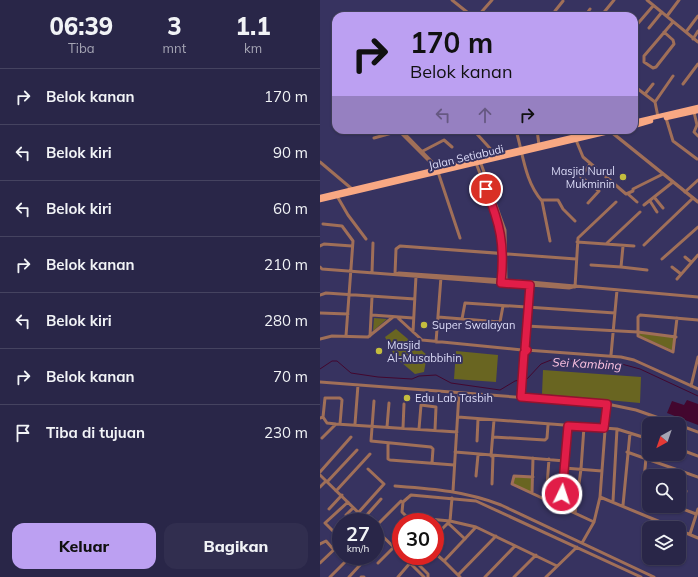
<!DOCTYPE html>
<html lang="id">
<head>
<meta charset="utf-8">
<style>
	:root { --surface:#292648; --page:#312e4f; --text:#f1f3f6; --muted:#a5a5b4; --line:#454360; --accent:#bca0f2 }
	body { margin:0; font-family:Mulish,sans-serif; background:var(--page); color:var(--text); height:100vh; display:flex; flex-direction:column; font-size:15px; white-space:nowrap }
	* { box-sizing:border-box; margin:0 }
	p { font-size:13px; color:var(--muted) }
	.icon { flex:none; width:22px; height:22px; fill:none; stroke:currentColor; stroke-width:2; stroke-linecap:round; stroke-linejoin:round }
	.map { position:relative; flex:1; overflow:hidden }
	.panel { display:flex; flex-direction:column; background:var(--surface); width:320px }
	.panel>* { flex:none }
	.guide { position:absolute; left:12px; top:12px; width:306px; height:122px; border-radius:12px; box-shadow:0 1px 3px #0004,0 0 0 1px var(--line); background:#bca0f2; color:#111; overflow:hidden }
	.needle { width:26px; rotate:220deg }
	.fabs { position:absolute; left:322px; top:417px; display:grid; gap:8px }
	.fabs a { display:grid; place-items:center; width:44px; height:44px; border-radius:8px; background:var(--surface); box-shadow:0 1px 3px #0004,0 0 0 1px var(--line); font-size:20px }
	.speed { position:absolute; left:12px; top:513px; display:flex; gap:8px; font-size:20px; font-weight:700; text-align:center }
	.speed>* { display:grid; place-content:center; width:52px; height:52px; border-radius:50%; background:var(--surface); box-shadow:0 1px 3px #0004,0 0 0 1px var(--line); line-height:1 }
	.speed small { font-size:10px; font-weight:400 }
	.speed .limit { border:6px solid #d22; background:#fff; color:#111 }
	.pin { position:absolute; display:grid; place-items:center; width:34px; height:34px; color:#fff; margin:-17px; border:2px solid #fff; border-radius:50%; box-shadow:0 1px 4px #0007 }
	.me { position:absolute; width:44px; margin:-22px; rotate:4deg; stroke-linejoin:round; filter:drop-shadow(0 0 3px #0008) }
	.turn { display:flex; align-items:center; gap:14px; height:84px; padding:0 12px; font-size:18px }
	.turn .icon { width:52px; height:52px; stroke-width:2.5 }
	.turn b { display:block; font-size:28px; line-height:34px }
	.lanes { display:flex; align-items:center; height:38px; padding:0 12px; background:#0003; justify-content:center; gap:20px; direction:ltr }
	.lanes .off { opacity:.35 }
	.eta { display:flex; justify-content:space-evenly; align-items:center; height:68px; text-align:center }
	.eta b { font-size:24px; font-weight:800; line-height:28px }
	.primary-button { display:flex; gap:8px; margin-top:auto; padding:8px 12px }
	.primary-button a { flex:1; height:46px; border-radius:12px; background:var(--accent); color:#111; font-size:16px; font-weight:800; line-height:46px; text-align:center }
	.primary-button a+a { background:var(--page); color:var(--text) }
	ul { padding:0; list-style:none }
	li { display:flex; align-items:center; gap:12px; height:56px; padding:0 12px; border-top:1px solid var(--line) }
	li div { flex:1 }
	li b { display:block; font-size:15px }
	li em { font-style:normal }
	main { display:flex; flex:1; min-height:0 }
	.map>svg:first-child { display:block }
	.green { fill:#696521 }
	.water { fill:#43072e }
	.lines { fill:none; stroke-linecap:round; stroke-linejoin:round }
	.stream { stroke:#43072e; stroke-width:1 }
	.minor { stroke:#a06f58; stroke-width:3 }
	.tertiary { stroke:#a06f58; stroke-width:3.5 }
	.primary { stroke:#f8a883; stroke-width:4.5 }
	.route-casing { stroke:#92132f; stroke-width:10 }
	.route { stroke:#e11d48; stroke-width:7 }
	.poi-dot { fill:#c4bd3e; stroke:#373360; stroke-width:1.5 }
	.labels { text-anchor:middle; stroke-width:4; stroke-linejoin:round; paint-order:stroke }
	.street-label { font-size:11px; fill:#dcdcf8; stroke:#373360 }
	.poi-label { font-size:11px; fill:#dcdcf8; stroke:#373360; text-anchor:start }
	.water-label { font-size:12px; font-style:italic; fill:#fbc1e0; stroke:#373360 }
</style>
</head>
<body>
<main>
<section class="panel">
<div class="eta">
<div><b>06:39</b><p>Tiba</p></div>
<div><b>3</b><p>mnt</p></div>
<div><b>1.1</b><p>km</p></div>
</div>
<ul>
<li><svg class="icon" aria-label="right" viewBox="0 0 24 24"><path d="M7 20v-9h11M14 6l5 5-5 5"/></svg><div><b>Belok kanan</b></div><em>170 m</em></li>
<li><svg class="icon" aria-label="left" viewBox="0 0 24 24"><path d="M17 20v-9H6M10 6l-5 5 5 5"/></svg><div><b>Belok kiri</b></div><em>90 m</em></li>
<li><svg class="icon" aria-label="left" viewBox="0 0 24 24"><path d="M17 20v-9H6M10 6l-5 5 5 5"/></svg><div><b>Belok kiri</b></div><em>60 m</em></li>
<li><svg class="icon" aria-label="right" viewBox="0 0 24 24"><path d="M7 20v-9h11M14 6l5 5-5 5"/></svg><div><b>Belok kanan</b></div><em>210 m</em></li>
<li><svg class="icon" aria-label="left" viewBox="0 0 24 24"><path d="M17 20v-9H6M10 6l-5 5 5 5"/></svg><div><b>Belok kiri</b></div><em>280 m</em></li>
<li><svg class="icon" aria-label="right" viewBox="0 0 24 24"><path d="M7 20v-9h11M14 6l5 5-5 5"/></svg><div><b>Belok kanan</b></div><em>70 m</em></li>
<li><svg class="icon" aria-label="arrive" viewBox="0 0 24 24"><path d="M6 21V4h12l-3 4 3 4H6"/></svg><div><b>Tiba di tujuan</b></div><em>230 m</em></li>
</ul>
<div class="primary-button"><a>Keluar</a><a>Bagikan</a></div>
</section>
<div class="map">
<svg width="378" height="577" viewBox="0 0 378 577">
	<rect width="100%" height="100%" fill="#373360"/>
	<path class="green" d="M 54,318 L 67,319 L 53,331 Z
		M 76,329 L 107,355 L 104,372 L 95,374 L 75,357 L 65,337 Z
		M 318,332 L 355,337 L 354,351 L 318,335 Z
		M 136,351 L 178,355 L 176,382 L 134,379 Z
		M 223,370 L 321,377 L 320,403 L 222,394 Z
		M 194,476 L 212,477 L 212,493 L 193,485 Z"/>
	<path class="water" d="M 367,400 L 378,404 L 378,425 L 347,413 L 352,401 L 364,405 Z"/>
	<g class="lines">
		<path class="stream" d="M 0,369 L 12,361 L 17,361 L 31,373 L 58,377 L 92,379 L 99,376 L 116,375 L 131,383 L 180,390 L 195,381 L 200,380
			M 203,380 L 207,379 L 221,364 L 231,360 L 298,363 L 320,369 L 378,396"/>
		<path class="minor" d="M 132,0 L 152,16
			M 327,0 L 378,42
			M 158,16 L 172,0
			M 239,16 L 235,11 L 243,1
			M 265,16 L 270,9
			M 281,16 L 294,0
			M 347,16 L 359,0
			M 314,28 L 333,6
			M 329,28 L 342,12
			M 344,32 L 353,40 L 354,44 L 336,67 L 333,68 L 324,62 L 324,56 L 353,22
			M 366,32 L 378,16
			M 373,39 L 378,31
			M 363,84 L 378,64
			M 314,86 L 335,102 L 338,117
			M 325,94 L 333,84
			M 335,102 L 353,76
			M 374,112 L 377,125 L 374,132 L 378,136
			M 346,118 L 353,141 L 377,159
			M 78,130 L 117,169 L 140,238
			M 81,130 L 120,170
			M 120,130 L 121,131
			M 196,130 C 203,154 205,182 222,201 L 230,241
			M 217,130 L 219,145
			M 157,134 L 176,155
			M 54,138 L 79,131
			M 256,140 L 263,157 L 306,194 L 313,191 L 313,189 L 343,174
			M 101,152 L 124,140 L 132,147
			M 160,161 L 185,230 L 186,281
			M 0,162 L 32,189
			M 156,163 L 180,226 L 183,253 L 181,281
			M 365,192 L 378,180
			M 308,194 L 317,202
			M 17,196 L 28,215 L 46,239
			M 334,197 L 343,208
			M 222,200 L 238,200 L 243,209 L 255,221
			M 330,201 L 337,212
			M 268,203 L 279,191 L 261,177 L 270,164
			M 324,205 L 353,182
			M 3,224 L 22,226 L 33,241 L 26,336
			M 257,242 L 314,246
			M 286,244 L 320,212
			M 324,245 L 373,198
			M 0,246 L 4,244 L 32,246
			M 365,257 L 371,262
			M 342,259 L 378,227
			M 271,265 L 301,267 L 303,246
			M 0,267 L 2,269 L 249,288 L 253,287
			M 301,267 L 327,270
			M 352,267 L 361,274
			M 52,273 L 53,243
			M 75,274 L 76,249 L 80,246 L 256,259
			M 76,274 L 79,273 L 210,282 L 378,297
			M 357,279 L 378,255
			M 255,287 L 258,238 L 296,202
			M 0,295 L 6,293 L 95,299
			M 0,313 L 28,314
			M 52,315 L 93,318
			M 118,317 L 180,322 L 183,306
			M 78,318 L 102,340 L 202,350
			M 357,318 L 353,352 L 318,336 L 318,317 L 320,315 L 378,320
			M 142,319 L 145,303 L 295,313
			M 206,326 L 318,332 L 356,337
			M 93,332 L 96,276
			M 50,336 L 52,297
			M 0,339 L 12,336 L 48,337 L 73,317
			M 116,342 L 121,277
			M 205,349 L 210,285
			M 206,350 L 301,357 L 314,360 L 378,389
			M 291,355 L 297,290
			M 0,382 L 287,404 L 316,410 L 356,424
			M 371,386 L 378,357
			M 201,397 L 204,353
			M 54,401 L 51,441 L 111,447 L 113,449 L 112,463
			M 3,417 L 5,398 L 20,398 L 22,400 L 20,424
			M 138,417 L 297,429 L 329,439
			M 0,418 L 3,417 L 7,423 L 16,424 L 137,432
			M 35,424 L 38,385
			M 359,425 L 378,432
			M 67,427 L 69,403
			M 83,428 L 84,404
			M 99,429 L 101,405 L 116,407 L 115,430
			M 173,437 L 225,440 L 227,438 L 228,425
			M 2,438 L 16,424
			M 157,441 L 158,419
			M 68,444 L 68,459 L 70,460 L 134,465
			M 359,449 L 378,456
			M 135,452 L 245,461
			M 307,452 L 378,477
			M 171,456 L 174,420
			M 326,458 L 323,490 L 329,494
			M 244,468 L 282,471
			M 0,472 L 31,437
			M 0,475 L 48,522
			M 156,476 L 158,455
			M 213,477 L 194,476 L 192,484 L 274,522
			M 7,482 L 37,450
			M 172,484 L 173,456
			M 75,486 C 114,489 144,491 181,505 L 334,577
			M 0,487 L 6,481
			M 359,487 L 366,491 L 361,509
			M 16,491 L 50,454
			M 133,491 L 139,393
			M 212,493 L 213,458
			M 280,497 L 355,528
			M 226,500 L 229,459
			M 293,501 L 297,429
			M 303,505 L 310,433
			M 355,506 L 376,514
			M 242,507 L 248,426
			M 9,509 L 22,495
			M 38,513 L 64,484 L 48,469
			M 255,513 L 261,469 L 264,427
			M 26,515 L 33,508
			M 44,518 L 61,499
			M 128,523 L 145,539
			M 55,527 L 81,501
			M 55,529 L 81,554
			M 359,530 L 378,538
			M 16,534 L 5,523 L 28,502
			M 370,534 L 378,509
			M 115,536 L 130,521 L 132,498
			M 262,543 L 274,522 L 280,497 L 287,404
			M 0,544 L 6,541 L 14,550
			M 55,547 L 63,537
			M 116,554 L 124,561
			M 83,556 L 104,577
			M 46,558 L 48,556
			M 92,558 L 108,574 L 108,577
			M 0,563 L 21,543
			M 58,563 L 74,547
			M 237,566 L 156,527 L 130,521 L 87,517 L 82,512 L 83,502 L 91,495 L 156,501 L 321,577
			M 138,575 L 176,536
			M 10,577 L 28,559
			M 29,577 L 40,565
			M 41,577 L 44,577
			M 78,577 L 90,563
			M 140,577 L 124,561 L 156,527
			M 165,577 L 195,546
			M 194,577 L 216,555
			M 226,577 L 257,547"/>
		<path class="tertiary" d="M 290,131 L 378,202"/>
		<path class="primary" d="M 346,118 L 378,111
			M 314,122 L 378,107
			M 314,126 L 331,121
			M 0,197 L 282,130
			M 0,200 L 297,130"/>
	</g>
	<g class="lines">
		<g class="route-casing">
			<path id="route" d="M 166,189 C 180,224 185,244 181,283 L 210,285 L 205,349 L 207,350 L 204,353 L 201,397 L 287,404 L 284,428 L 248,426 L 242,494"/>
		</g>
		<use href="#route" class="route"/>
	</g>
	<g class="poi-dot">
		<circle cx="303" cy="177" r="4"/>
		<circle cx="104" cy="325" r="4"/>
		<circle cx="59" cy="351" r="4"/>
		<circle cx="87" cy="398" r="4"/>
	</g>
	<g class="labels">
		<g class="street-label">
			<text transform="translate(146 157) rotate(-13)" y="4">Jalan Setiabudi</text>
		</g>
		<g class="poi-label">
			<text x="295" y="175" text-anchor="end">Masjid Nurul<tspan x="295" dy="13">Mukminin</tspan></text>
			<text x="112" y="329">Super Swalayan</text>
			<text x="67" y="349">Masjid<tspan x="67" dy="13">Al-Musabbihin</tspan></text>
			<text x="95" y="402">Edu Lab Tasbih</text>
		</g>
		<g class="water-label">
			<text transform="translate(267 364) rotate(3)" y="4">Sei Kambing</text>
		</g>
	</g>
</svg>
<div class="fabs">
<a><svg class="needle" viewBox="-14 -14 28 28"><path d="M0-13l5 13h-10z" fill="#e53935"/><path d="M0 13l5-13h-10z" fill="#a5a5b4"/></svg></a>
<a><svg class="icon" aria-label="search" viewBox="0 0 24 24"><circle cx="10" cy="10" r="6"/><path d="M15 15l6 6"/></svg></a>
<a><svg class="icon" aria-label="layers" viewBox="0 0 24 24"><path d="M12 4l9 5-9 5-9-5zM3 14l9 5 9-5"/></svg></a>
</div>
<div class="speed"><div>27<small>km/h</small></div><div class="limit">30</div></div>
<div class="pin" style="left:166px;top:189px;background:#d93025"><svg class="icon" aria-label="arrive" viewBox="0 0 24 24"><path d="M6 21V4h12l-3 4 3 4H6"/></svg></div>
<svg class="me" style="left:242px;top:494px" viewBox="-20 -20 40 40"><circle r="17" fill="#e11d48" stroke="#fff" stroke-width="3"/><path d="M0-11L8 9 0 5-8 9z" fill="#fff"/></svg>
<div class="guide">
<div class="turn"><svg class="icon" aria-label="right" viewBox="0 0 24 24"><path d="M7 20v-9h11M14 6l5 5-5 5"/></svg><div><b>170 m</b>Belok kanan</div></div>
<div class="lanes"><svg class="icon off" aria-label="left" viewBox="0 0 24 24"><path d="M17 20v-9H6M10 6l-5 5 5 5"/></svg><svg class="icon off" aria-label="ahead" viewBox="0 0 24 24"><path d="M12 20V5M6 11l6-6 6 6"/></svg><svg class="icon" aria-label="right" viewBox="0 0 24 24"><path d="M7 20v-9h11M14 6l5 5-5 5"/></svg></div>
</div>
</div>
</main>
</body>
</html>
